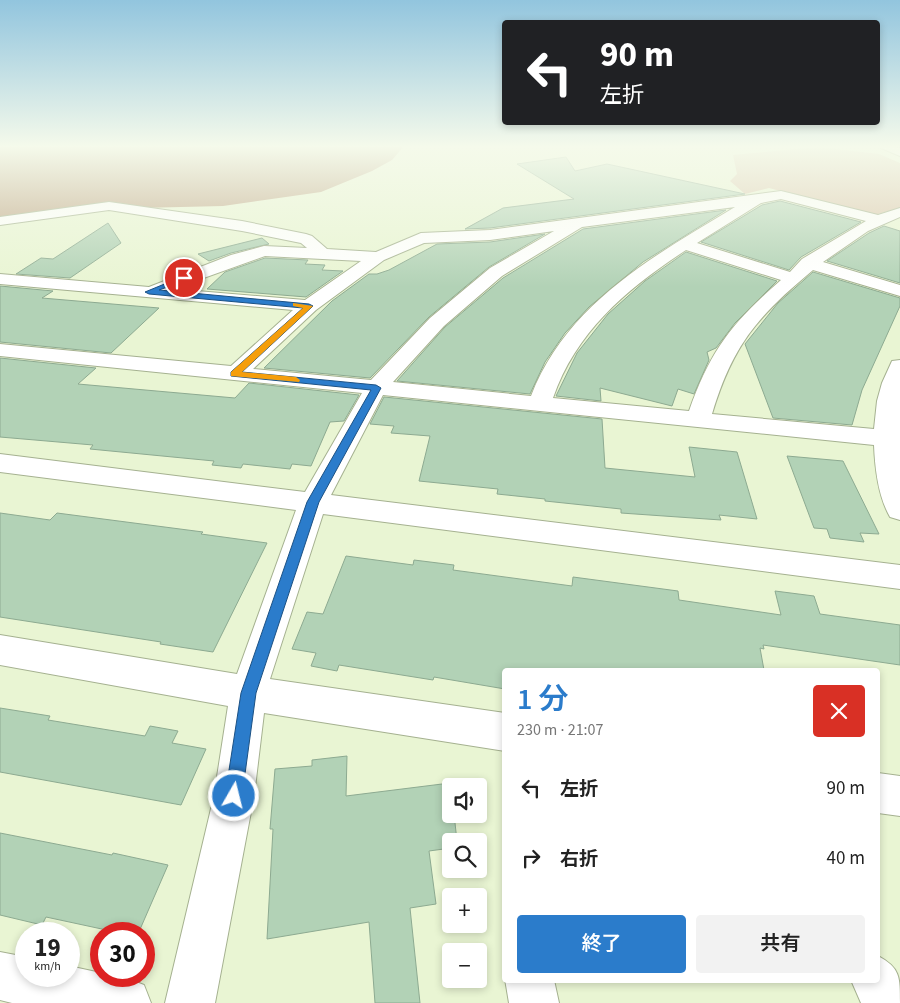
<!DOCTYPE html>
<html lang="ja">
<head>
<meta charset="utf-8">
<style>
	:root { --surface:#fff; --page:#f2f2f2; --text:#222; --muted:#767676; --accent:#2b7ccb }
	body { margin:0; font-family:"Source Sans 3","Noto Sans JP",sans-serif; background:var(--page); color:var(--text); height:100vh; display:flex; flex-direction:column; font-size:19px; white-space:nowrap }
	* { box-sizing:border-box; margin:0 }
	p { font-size:16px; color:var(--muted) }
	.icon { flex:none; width:28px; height:28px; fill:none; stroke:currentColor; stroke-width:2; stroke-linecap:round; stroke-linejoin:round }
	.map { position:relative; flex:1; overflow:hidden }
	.sheet { position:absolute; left:502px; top:668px; width:378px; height:315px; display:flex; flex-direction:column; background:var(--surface); border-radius:5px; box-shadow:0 2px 8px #0003 }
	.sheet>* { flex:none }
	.banner { position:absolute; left:502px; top:20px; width:378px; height:105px; border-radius:5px; box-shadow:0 2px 8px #0003; background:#202124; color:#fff; overflow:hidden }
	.buttons { position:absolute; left:442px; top:778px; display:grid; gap:10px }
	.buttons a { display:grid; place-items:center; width:45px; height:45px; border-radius:5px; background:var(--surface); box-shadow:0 2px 8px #0003; font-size:25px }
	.speed { position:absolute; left:15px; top:922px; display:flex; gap:10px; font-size:25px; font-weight:700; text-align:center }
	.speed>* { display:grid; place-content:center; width:65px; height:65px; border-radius:50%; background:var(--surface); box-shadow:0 2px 8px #0003; line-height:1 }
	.speed small { font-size:12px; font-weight:400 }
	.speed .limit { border:8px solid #d22; background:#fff; color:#111 }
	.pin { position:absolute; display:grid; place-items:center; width:42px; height:42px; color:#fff; margin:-21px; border:2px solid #fff; border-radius:50%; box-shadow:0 1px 5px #0007 }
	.me { position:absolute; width:55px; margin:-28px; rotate:8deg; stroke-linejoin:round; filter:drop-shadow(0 0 4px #0008) }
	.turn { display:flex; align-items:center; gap:18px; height:105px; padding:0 15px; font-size:22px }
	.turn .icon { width:65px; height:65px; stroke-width:2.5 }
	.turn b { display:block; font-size:35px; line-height:42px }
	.round { display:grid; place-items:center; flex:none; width:52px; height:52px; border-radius:5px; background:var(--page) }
	.headline { display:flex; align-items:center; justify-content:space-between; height:85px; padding:0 15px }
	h1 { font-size:30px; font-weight:600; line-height:38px; color:var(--accent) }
	.cta { display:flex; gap:10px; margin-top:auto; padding:10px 15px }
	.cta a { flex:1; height:58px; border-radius:5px; background:var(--accent); color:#fff; font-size:20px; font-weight:600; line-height:58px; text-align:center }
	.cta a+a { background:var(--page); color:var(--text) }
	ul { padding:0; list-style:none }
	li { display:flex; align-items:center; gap:15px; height:70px; padding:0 15px }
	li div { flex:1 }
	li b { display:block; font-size:19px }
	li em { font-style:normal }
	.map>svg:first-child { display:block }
	.green { fill:#dbc6ad }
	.forest { fill:#bea486 }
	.building { fill:#b2d2b6; stroke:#8daa91 }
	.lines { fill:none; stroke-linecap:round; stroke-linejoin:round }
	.minor-casing { stroke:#a5b190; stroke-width:2 }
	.minor { fill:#fff; fill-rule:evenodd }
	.route { fill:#2b7ccb; stroke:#1c5184 }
	.slow { fill:#f59e0b }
</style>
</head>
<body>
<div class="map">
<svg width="900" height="1003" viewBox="0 0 900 1003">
	<rect width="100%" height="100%" fill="#e9f5d3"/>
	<path class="green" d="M 818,147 L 879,154 L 900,163 L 900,208 L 874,215 L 769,188 L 745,194 L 730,181 L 737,174 L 733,155 Z"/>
	<path class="forest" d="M 0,146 L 404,146 L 392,160 L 372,171 L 321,192 L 223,206 L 97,209 L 0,217 Z"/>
	<path class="building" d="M 566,157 L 575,171 L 607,164 L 745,194 L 490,228 L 465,229 L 503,208 L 574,199 L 517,164 Z
		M 780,201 L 861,222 L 801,257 L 789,270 L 701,242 L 762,205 Z
		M 726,210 L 643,262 L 589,307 L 565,333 L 545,362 L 530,394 L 397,381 L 445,327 L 503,278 L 583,229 Z
		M 108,223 L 121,243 L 70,278 L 16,274 L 41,258 L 53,259 Z
		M 884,226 L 900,231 L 900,283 L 827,261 L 869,233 Z
		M 545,234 L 489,267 L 429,317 L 370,378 L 264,368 L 332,301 L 369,274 L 377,274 L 389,270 L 437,244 L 490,242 Z
		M 262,238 L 269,244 L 231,253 L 209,261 L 198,254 Z
		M 686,252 L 777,281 L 735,323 L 716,348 L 707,352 L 709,360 L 694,394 L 678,389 L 672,406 L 600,388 L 601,401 L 556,396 L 577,353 L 608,314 L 645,281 Z
		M 265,258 L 308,260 L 305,264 L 325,265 L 322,270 L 343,271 L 306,297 L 207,289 L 225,272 Z
		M 813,272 L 900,298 L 900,306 L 862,390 L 852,425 L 773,418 L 745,344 L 778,303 Z
		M 0,286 L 53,291 L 42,298 L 159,308 L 111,353 L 0,342 Z
		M 0,358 L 96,368 L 78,384 L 235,398 L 249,383 L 359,395 L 344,421 L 330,422 L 311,466 L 292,464 L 290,469 L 243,464 L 241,468 L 212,465 L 214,461 L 90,449 L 93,445 L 0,437 Z
		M 384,397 L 602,419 L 605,468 L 695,477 L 689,447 L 737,452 L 757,519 L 719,515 L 721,520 L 621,513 L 621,509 L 545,501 L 545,499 L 497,494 L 498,489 L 419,481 L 430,436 L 391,433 L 394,426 L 370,424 Z
		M 787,456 L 843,461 L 879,534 L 860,533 L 864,542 L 830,538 L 827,529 L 814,528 Z
		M 0,513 L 50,520 L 57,513 L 203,532 L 201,534 L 267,543 L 213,652 L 160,644 L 161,642 L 0,617 Z
		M 346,556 L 413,565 L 414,560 L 454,565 L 453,570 L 572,586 L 573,577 L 678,591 L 679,600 L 781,615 L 775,591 L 814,596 L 820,614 L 900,625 L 900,665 L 763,645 L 764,649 L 760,648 L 764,670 L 505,670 L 505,689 L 434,677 L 433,680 L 339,665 L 337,671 L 311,666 L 316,653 L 292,649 L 307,612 L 323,614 Z
		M 0,708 L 50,716 L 48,720 L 145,736 L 150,726 L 178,731 L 172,743 L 206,749 L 181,805 L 0,772 Z
		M 347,756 L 346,796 L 450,783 L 451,814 L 454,814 L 457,841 L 451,841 L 451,848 L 429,851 L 436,904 L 410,908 L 420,1003 L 375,1003 L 369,922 L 267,939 L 273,829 L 270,829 L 275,769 L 312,766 L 312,760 Z
		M 0,833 L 112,855 L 113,853 L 168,865 L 138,934 L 125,934 L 46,917 L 42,925 L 0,915 Z"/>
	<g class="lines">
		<g class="minor-casing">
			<path id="minor" d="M 880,146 L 900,148 L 900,156 L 881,148 Z
				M 781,191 L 878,215 L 900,208 L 900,217 L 868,231 L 823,262 L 900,285 L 900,296 L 813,270 C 758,316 733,344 712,414 L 874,429 L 877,401 L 882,383 L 892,361 L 900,360 L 900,520 L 890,517 C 878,496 875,469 874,445 L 383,395 L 331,495 L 900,565 L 900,589 L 323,514 L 270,679 L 505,713 L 505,751 L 264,713 L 254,796 L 215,1003 L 165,1003 L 214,796 L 228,706 L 0,665 L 0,635 L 237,674 L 296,510 L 0,472 L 0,454 L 305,492 L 362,393 L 0,356 L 0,344 L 231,366 L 293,310 L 0,284 L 0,274 L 149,287 L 231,255 L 264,246 L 307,248 L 301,243 L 242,231 L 109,210 L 0,225 L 0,217 L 109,202 L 242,221 L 306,234 L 312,236 L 327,249 L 376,252 L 421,233 L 490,230 ZM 781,199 L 866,221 L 802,259 L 790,272 L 697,243 L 761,203 ZM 735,207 C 654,256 567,303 531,396 L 393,382 L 444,326 L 502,276 L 582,227 ZM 554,231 L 490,268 L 430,318 L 371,380 L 253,369 L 316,310 L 384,260 L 424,243 L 490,240 ZM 686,250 L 781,280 C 732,323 711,349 689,411 L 553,398 C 576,331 628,288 686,250 ZM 265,256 L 361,261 L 305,300 L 173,289 Z
				M 878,773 L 900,776 L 900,816 L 878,813 Z
				M 0,952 L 26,957 L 26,976 L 69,976 L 69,966 L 101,973 L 101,976 L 126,978 L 144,985 L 151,1003 L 12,1003 L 0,1000 Z
				M 878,956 C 900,968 900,976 900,1003 L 861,1003 L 851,980 L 878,980 Z
				M 505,979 L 554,980 L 559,1003 L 509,1003 Z"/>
		</g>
		<use href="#minor" class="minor"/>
	</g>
	<linearGradient id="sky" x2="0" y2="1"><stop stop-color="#92c5de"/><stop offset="0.51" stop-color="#f5faeb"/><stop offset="1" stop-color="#f5faeb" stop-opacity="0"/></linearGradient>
	<rect width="900" height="287" fill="url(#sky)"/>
	<path class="route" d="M 184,276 L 187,280 L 159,290 L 309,304 L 313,306 L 242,372 L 376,385 L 381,388 L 319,502 L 256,693 L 242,796 L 239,802 L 234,805 L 228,802 L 225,796 L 241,693 L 307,502 L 371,390 L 231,376 L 231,372 L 303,308 L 149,294 L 145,292 Z"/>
	<path class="slow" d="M 293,303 L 313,306 L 242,372 L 296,377 L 300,380 L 299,382 L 231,376 L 231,372 L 303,308 L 293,306 Z"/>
</svg>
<div class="buttons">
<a><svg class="icon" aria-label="sound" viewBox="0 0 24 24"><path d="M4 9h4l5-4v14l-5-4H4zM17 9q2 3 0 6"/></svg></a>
<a><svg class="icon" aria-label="search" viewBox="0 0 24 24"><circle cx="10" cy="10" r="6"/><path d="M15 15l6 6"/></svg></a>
<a>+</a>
<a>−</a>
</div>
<div class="speed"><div>19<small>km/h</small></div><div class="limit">30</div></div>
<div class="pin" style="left:184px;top:278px;background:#d93025"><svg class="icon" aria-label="arrive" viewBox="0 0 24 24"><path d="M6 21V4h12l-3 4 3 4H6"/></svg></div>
<svg class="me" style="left:234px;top:796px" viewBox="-20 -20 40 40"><circle r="17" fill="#2b7ccb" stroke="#fff" stroke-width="3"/><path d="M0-11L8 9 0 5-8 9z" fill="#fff"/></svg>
<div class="banner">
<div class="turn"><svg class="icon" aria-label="left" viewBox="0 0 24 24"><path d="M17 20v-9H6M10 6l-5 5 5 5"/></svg><div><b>90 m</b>左折</div></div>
</div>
<section class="sheet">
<div class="headline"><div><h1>1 分</h1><p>230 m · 21:07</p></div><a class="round" style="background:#d93025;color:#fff"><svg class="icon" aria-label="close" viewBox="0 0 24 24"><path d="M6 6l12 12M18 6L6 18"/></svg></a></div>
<ul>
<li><svg class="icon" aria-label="left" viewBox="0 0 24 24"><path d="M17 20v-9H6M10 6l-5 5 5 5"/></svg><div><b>左折</b></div><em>90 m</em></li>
<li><svg class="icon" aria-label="right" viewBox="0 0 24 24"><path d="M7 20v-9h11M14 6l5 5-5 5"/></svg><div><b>右折</b></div><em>40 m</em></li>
</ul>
<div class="cta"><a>終了</a><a>共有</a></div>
</section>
</div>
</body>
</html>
